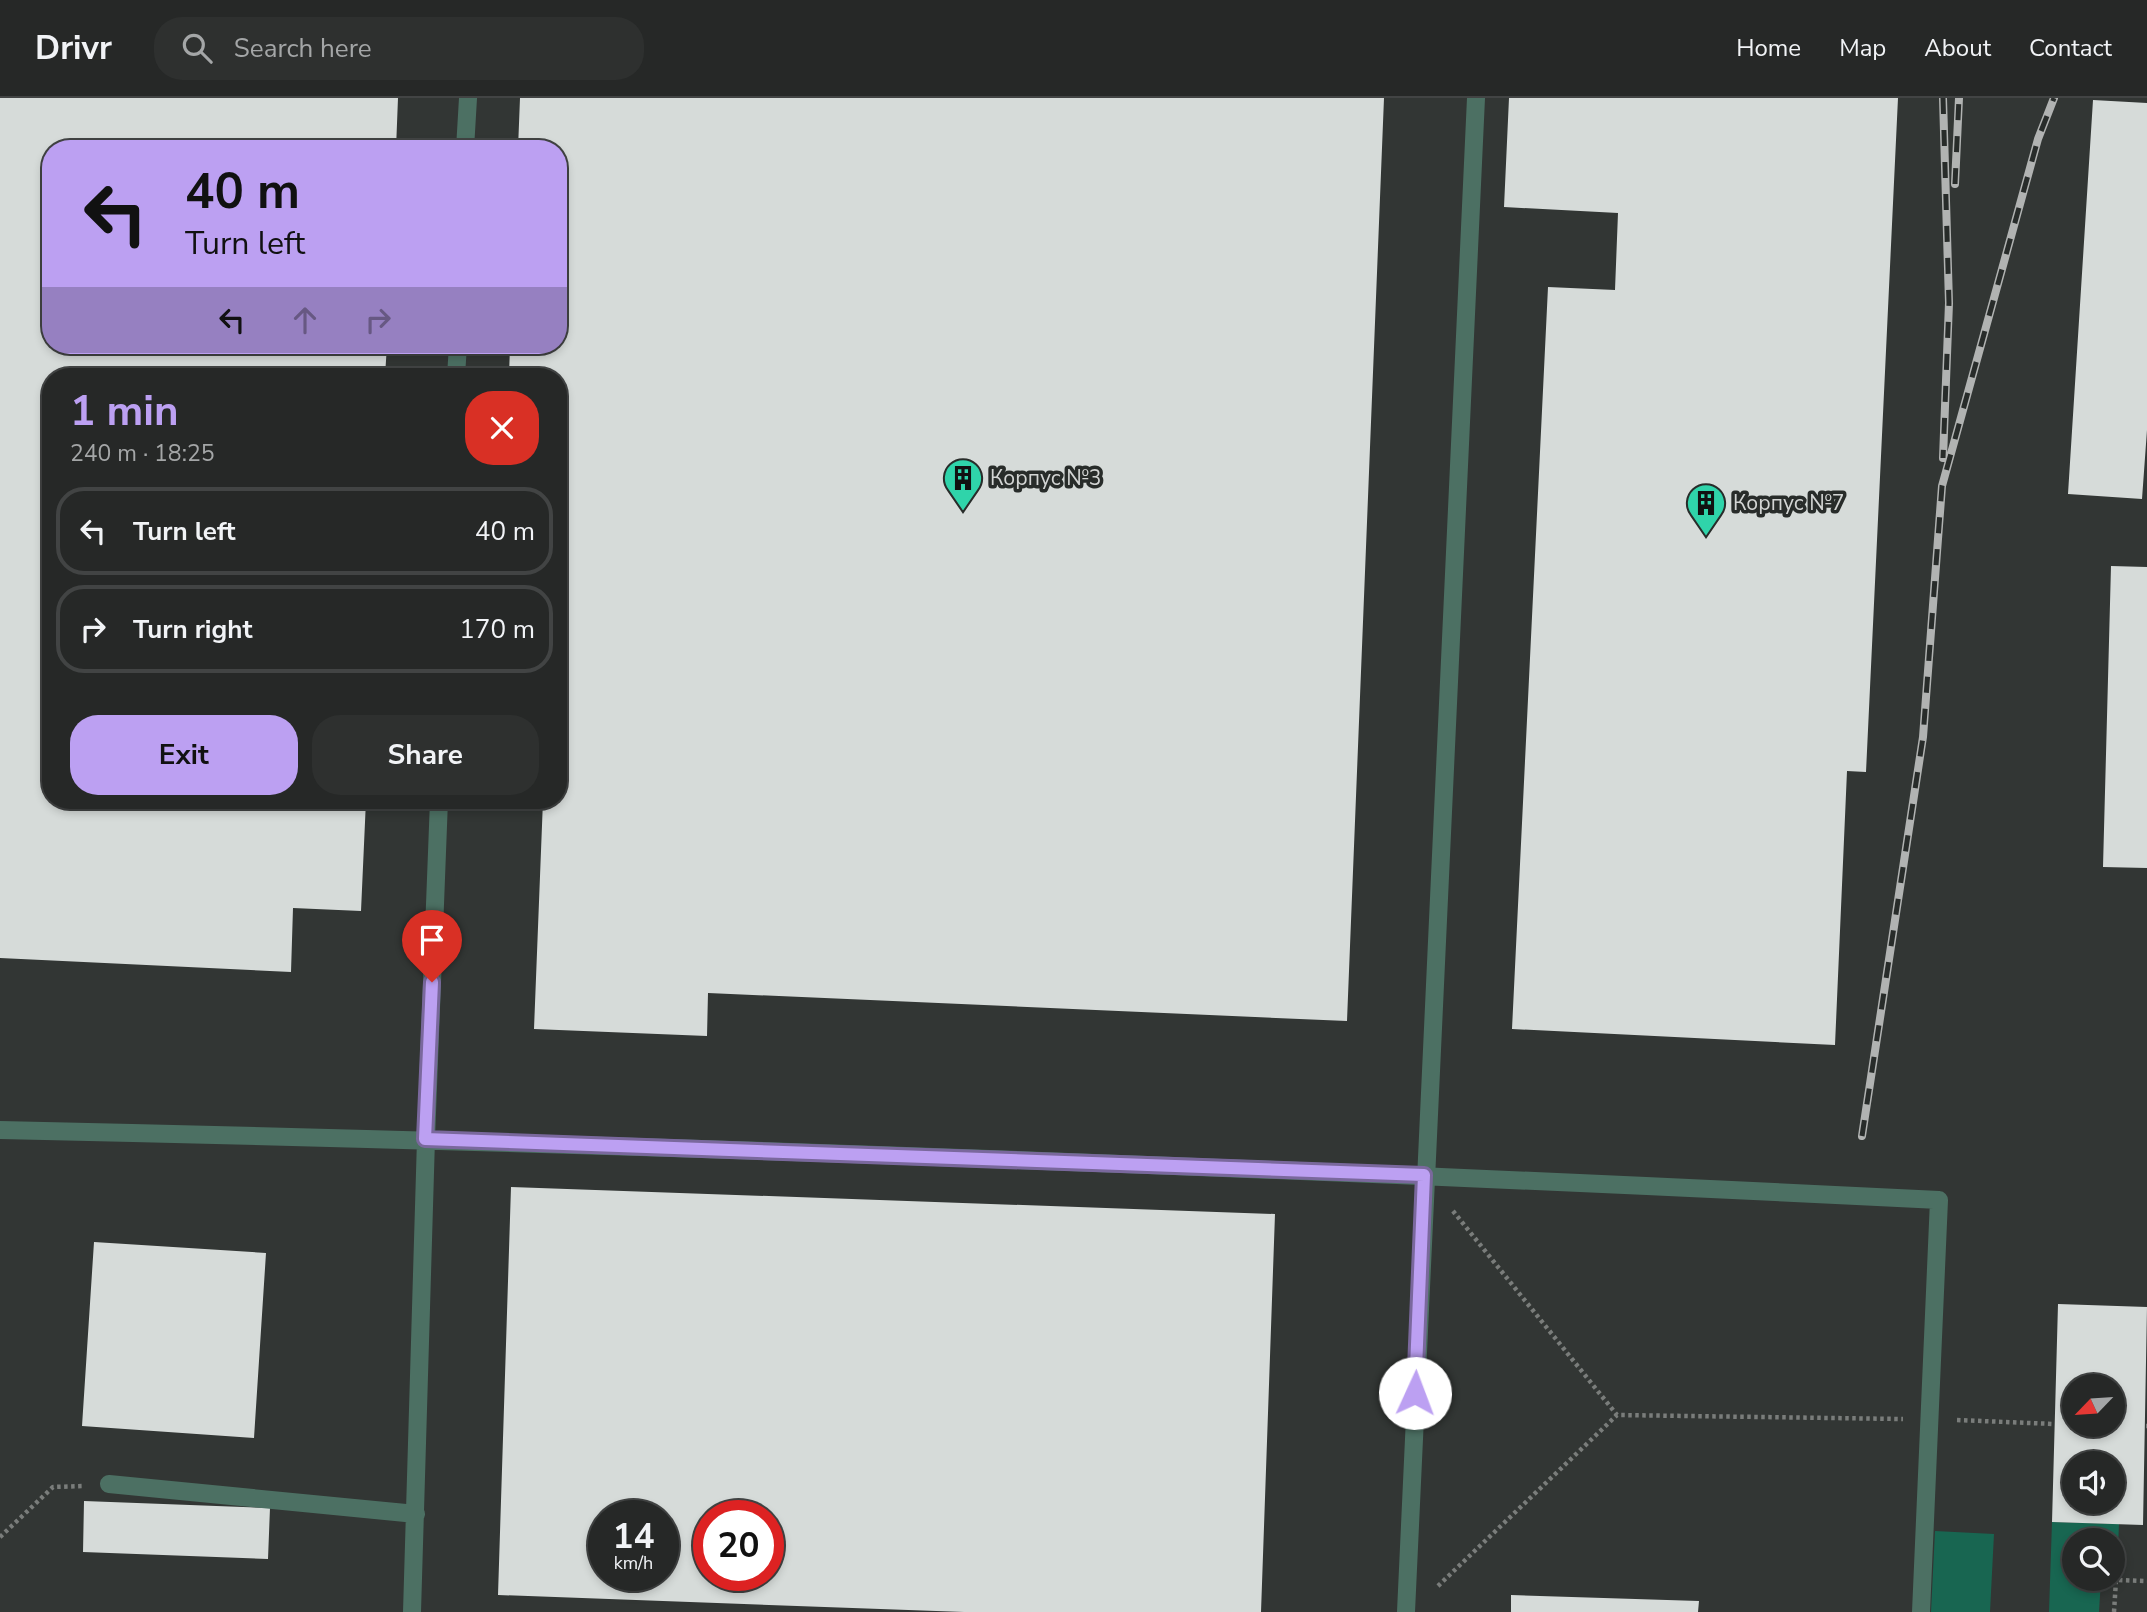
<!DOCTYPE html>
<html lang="en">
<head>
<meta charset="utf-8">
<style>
	:root { --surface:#262827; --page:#2e302f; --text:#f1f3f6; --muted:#a4a6a7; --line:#424444; --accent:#bca0f2 }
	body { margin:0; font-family:"Nunito Sans",sans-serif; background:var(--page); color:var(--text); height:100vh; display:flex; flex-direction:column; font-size:26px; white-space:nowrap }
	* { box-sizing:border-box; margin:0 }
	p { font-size:23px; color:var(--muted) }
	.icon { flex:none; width:38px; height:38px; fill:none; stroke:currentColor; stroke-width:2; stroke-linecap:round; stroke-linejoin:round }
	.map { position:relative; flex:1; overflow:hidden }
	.sheet { position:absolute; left:42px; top:270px; width:525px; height:441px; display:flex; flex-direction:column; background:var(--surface); border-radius:28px; box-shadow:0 4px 10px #0003,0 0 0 2px var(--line) }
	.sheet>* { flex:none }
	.banner { position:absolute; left:42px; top:42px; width:525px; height:214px; border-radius:28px; box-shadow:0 4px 10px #0003,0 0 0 2px var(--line); background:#bca0f2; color:#111; overflow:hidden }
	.needle { width:46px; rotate:245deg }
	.fabs { position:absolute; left:2062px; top:1276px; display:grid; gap:14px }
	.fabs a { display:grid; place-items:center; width:63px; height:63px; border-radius:50%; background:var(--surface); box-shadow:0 4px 10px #0003,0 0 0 2px var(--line); font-size:35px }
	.speed { position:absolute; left:588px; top:1402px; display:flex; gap:14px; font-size:35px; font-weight:700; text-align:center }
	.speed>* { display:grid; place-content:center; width:91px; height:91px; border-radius:50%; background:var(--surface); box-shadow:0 4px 10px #0003,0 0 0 2px var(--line); line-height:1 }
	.speed small { font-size:18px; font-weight:400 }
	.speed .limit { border:10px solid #d22; background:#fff; color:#111 }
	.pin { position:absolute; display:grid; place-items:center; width:60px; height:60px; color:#fff; margin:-72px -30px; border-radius:50% 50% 50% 0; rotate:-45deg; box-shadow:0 0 7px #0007 }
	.pin .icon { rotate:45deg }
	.me { position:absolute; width:77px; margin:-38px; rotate:2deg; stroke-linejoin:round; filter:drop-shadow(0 0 5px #0008) }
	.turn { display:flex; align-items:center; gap:24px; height:147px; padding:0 28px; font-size:32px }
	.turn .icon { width:91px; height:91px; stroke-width:2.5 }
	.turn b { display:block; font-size:49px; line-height:60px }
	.lanes { display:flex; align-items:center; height:66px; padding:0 28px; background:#0003; justify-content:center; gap:35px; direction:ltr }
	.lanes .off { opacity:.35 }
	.round { display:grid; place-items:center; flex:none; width:74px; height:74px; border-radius:28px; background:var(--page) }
	.summary { display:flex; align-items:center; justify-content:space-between; height:119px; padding:0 28px }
	h1 { font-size:42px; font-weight:700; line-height:52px; color:var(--accent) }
	.button { display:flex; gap:14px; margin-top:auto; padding:14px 28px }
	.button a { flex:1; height:80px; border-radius:28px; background:var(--accent); color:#111; font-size:28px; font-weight:700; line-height:80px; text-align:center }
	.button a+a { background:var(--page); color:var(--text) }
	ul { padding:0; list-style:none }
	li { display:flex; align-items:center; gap:21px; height:88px; margin:0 14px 10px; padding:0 14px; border:4px solid var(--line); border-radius:28px }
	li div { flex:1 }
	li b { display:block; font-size:26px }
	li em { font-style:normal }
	header { display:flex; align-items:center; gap:42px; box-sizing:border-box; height:98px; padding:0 35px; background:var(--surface); border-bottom:2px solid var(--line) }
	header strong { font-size:33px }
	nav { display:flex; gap:38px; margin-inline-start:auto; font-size:24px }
	.search { width:490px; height:63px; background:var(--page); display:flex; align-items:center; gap:18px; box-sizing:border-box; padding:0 24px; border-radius:28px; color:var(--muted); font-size:26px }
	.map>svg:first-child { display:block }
	.green { fill:#186651 }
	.building { fill:#d6dbd9; fill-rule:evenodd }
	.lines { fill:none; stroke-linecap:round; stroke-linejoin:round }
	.path { stroke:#7a7d7b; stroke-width:4.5; stroke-dasharray:3.5 3.5; stroke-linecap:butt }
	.lane { stroke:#4c7063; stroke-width:18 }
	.rail-casing { stroke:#b1b3b2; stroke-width:8 }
	.rail { stroke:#282c2a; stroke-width:5; stroke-dasharray:16; stroke-linecap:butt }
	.route-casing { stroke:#7a689d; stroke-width:18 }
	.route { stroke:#bca0f2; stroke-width:12 }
	.labels { text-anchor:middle; stroke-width:7; stroke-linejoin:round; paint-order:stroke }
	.poi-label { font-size:21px; fill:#d3d5d4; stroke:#282c2a; text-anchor:start }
</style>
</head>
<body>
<header>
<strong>Drivr</strong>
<div class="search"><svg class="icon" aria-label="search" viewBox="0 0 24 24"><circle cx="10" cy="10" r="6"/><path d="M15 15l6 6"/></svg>Search here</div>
<nav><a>Home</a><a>Map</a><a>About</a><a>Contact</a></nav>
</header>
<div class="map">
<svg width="2147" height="1514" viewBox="0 0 2147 1514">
	<rect width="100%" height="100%" fill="#323634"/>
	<path class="green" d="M 2052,1424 L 2119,1426 L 2117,1473 L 2112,1473 L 2112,1442 L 2074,1442 L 2074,1480 L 2101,1481 L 2099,1514 L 2049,1514 Z
		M 1935,1433 L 1994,1436 L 1990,1514 L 1931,1514 Z"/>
	<path class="building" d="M 0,0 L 398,0 L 396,51 L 51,51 L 51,247 L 387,247 L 385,278 L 51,278 L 51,702 L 366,702 L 361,813 L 293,810 L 291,874 L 0,860 Z
		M 520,0 L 1384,0 L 1347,923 L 708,895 L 707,938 L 534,931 L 543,702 L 558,702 L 558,278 L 509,278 L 510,247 L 558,247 L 558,51 L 518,51 Z
		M 1509,0 L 1898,0 L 1866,674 L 1847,673 L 1835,947 L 1512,931 L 1548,189 L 1615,192 L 1618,115 L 1504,109 Z
		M 2093,2 L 2147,5 L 2147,332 L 2142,401 L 2068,396 Z
		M 2111,468 L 2147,469 L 2147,770 L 2103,769 Z
		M 511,1089 L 1275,1116 L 1261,1514 L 964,1514 L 498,1497 ZM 604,1418 L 663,1418 L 663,1477 L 604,1477 ZM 709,1418 L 768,1418 L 768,1477 L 709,1477 Z
		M 94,1144 L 266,1155 L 254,1340 L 82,1328 Z
		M 2058,1206 L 2147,1209 L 2143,1427 L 2052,1424 ZM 2074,1288 L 2112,1288 L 2112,1326 L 2074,1326 ZM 2074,1365 L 2112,1365 L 2112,1404 L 2074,1404 Z
		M 84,1403 L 270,1410 L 268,1461 L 83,1454 Z
		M 1511,1497 L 1699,1503 L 1698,1514 L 1511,1514 Z"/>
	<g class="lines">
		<path class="path" d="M 1453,1113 L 1617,1317 L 1903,1321
			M 1957,1322 L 2054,1326
			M 2146,1328 L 2147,1328
			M 0,1439 L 53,1389 L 83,1388
			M 1438,1488 L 1617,1317
			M 2114,1514 L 2116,1482 L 2147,1483"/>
		<path class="lane" d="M 465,51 L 468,0
			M 456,278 L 458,247
			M 0,1032 C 647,1046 1293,1070 1939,1102 L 1921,1514
			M 109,1386 L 416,1416
			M 412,1514 L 426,1041 L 439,702
			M 1406,1514 L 1476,0"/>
		<g class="rail-casing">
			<path id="rail" d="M 1943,0 L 1949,205 L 1943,360
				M 1955,86 L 1959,0
				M 1862,1038 L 1923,639 L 1942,388 L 2038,41 L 2054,0"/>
		</g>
		<use href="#rail" class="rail"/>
	</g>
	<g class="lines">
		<g class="route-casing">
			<path id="route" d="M 432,884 L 425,1041 L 1424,1077 L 1415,1295"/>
		</g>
		<use href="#route" class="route"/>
	</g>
	<defs>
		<g id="building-pin" transform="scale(2.0125)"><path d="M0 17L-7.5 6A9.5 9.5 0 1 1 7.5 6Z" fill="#2fd4aa" stroke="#282c2a"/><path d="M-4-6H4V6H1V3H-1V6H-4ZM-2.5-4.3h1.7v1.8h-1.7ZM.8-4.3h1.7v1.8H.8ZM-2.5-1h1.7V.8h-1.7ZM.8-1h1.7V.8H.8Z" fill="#111"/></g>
	</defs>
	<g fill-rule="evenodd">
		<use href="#building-pin" x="963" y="380"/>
		<use href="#building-pin" x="1706" y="405"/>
	</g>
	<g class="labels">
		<g class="poi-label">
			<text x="990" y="387">Корпус №3</text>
			<text x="1733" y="412">Корпус №7</text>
		</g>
	</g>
</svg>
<div class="fabs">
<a><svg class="needle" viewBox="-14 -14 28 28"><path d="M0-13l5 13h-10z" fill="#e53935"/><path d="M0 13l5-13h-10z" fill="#a4a6a7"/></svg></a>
<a><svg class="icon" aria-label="sound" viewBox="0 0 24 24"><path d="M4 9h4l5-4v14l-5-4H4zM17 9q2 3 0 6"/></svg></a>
<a><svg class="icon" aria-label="search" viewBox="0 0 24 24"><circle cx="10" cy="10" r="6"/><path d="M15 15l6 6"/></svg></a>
</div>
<div class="speed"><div>14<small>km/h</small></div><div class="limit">20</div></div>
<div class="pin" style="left:432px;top:884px;background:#d93025"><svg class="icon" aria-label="arrive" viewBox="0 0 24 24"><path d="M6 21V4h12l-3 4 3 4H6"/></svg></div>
<svg class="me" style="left:1415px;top:1295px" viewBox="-20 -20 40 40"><circle r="19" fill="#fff"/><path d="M0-13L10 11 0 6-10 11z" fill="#bca0f2"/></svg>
<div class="banner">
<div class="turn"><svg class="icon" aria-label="left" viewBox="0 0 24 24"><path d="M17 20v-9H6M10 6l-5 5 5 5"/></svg><div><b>40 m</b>Turn left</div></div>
<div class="lanes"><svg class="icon" aria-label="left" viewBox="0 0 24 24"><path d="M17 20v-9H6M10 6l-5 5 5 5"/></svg><svg class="icon off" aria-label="ahead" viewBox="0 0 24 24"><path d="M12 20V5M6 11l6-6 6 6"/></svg><svg class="icon off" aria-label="right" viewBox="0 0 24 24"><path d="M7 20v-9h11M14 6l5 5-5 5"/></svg></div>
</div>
<section class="sheet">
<div class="summary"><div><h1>1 min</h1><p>240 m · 18:25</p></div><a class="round" style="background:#d93025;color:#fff"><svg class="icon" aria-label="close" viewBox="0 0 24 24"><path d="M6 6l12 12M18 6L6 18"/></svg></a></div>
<ul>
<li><svg class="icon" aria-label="left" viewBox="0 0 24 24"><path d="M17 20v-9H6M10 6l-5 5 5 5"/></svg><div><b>Turn left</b></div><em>40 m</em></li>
<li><svg class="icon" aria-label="right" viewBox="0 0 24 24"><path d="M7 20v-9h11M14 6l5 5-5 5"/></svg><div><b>Turn right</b></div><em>170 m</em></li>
</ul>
<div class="button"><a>Exit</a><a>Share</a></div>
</section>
</div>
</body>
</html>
